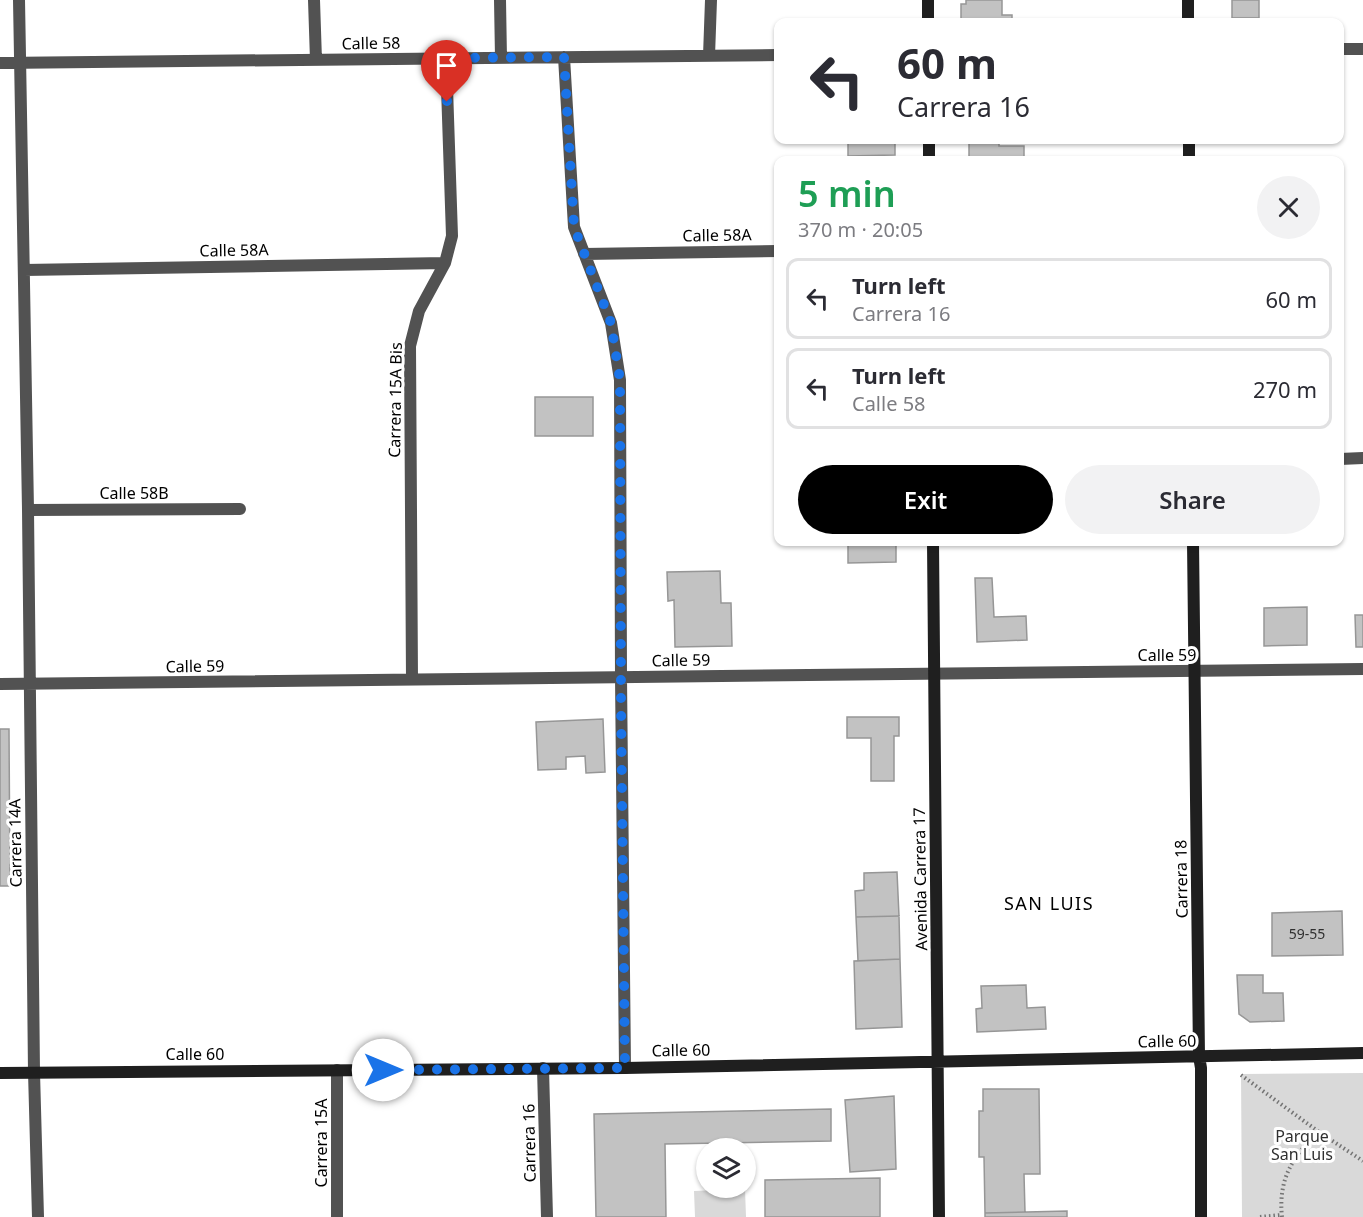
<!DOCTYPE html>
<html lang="en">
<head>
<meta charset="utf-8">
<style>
	:root { --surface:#fff; --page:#f2f2f3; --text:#2b2b33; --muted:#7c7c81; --line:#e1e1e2; --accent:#000 }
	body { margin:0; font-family:"Noto Sans",sans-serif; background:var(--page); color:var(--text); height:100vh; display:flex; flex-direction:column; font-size:22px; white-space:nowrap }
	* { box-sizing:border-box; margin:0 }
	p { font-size:20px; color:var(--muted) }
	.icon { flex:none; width:33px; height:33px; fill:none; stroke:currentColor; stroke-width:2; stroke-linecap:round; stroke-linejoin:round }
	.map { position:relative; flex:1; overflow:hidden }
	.side { position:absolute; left:774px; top:156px; width:570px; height:390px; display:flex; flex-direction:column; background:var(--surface); border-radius:12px; box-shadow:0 2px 4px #0004 }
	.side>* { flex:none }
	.hud { position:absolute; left:774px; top:18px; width:570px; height:126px; border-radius:12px; box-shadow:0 2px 4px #0004; background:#fff; color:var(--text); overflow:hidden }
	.fabs { position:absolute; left:696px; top:1138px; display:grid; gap:12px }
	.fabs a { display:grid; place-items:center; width:60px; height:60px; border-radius:50%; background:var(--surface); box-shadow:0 2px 4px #0004; font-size:30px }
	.pin { position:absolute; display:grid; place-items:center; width:51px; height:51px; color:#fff; margin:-62px -26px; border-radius:50% 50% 50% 0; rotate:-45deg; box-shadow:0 0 6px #0007 }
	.pin .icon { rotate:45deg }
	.me { position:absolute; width:66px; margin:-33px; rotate:90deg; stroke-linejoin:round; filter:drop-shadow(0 0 4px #0008) }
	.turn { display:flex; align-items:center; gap:21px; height:126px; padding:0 24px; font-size:27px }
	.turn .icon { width:78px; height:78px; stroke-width:2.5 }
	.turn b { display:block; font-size:42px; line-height:51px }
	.round { display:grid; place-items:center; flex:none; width:63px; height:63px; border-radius:32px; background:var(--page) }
	.summary { display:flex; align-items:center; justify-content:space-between; height:102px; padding:0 24px }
	h1 { font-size:36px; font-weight:600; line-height:45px; color:#1e9e55 }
	.action { display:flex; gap:12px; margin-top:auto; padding:12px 24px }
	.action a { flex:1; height:69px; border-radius:36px; background:var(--accent); color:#fff; font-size:24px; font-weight:600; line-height:69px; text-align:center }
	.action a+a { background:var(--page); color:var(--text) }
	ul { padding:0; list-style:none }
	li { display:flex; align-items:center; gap:18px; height:81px; margin:0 12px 9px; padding:0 12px; border:3px solid var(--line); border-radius:12px }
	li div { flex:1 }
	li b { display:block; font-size:22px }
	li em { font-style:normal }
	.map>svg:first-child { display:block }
	.green { fill:#d9d9d9 }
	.building { fill:#c2c2c2; stroke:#969696; stroke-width:1.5 }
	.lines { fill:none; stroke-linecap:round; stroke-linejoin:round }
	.path { stroke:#747474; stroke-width:4; stroke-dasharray:1.5 3; stroke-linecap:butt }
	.street { stroke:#525252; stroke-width:12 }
	.secondary { stroke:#1f1f1f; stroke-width:12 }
	.route { stroke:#1a73e8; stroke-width:10; stroke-dasharray:0 18 }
	.labels { text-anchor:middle; stroke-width:6; stroke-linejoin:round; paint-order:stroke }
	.number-label { font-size:14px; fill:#303030 }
	.street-label { font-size:16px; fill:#000; stroke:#fff }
	.park-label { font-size:16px; fill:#303030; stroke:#fff }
	.neighbourhood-label { font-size:18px; letter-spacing:1.5px; fill:#000; stroke:#fff }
</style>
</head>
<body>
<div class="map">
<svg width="1363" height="1217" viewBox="0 0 1363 1217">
	<rect width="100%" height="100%" fill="#fff"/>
	<path class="green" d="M 1363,1073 L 1363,1217 L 1242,1217 L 1241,1074 Z
		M 745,1189 L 746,1217 L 695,1217 L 694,1191 Z"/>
	<path class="building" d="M 966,0 L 1002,0 L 1002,15 L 1012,15 L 1012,22 L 961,22 L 961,4 L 966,4 Z
		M 1232,0 L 1259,0 L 1259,18 L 1232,18 Z
		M 848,140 L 895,140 L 895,155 L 848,156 Z
		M 969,140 L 999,140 L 999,146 L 1024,146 L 1024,160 L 969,160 Z
		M 535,397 L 593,397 L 593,436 L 535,436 Z
		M 848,542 L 896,542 L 896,562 L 848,563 Z
		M 720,571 L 721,603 L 731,603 L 732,646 L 675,647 L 674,600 L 668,601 L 667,572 Z
		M 975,578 L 992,578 L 994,617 L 1026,616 L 1027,640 L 977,642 Z
		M 1307,607 L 1307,645 L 1264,646 L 1264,608 Z
		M 1355,615 L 1363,615 L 1363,647 L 1356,647 Z
		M 847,717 L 899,717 L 899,736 L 894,736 L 894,781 L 871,781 L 871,738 L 847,738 Z
		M 603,719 L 605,772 L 586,773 L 585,756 L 566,757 L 566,769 L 538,770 L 536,722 Z
		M 0,729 L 9,729 L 10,886 L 0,886 Z
		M 897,872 L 899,916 L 856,917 L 855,891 L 864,890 L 864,873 Z
		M 1342,911 L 1343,955 L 1272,956 L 1272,913 Z
		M 899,916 L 900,959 L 858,961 L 856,917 Z
		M 900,959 L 902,1027 L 856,1029 L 854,961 Z
		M 1237,975 L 1263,975 L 1263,993 L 1283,993 L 1284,1021 L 1250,1022 L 1239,1014 Z
		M 1026,985 L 1027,1008 L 1045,1007 L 1046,1029 L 977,1032 L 976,1009 L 982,1008 L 981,986 Z
		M 983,1089 L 1039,1089 L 1040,1174 L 1024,1174 L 1025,1212 L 985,1213 L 984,1157 L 979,1157 L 979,1111 L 983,1111 Z
		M 894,1096 L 896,1169 L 850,1172 L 845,1100 Z
		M 831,1109 L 831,1141 L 665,1144 L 666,1217 L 596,1217 L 594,1114 Z
		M 880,1178 L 880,1217 L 765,1217 L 765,1180 Z
		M 1067,1211 L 1067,1217 L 985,1217 L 985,1213 Z"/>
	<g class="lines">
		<path class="path" d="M 1241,1075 L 1319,1132 L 1363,1161
			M 1260,1217 L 1281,1215
			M 1282,1217 C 1278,1180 1292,1156 1319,1132"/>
		<path class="street" d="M 19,0 L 28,510 L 34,1072 L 38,1217
			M 314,0 L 316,60
			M 500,0 L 501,58
			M 1340,49 L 1363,49
			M 709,56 L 711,0
			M 564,57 L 574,227 L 611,323 L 620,380 L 621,677 L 625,1068
			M 0,63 L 778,55
			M 584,254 L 778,251
			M 24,270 L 445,263
			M 1340,459 L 1363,458
			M 28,510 L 240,509
			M 412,679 L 410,346 L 419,311 L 445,263 L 452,236 L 446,58
			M 0,684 L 1363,669
			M 543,1068 L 547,1217
			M 337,1217 L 337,1070"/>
		<path class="secondary" d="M 928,0 L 928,22
			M 1188,0 L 1188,22
			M 929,140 L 929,160
			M 1189,140 L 1189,160
			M 933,542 L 939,1217
			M 1193,542 L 1199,1056 L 1201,1068 L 1201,1217
			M 0,1073 L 625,1068 L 1363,1053"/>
	</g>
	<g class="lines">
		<path class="route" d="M 383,1070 L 625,1068 L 621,701 L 620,380 L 611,323 L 574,227 L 564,57 L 446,58 L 447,102"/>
	</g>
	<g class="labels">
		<g class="number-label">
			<text x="1307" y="939">59-55</text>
		</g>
		<g class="street-label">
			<text transform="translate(371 43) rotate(-1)" y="6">Calle 58</text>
			<text transform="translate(717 235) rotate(-1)" y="6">Calle 58A</text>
			<text transform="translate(234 250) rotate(-1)" y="6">Calle 58A</text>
			<text transform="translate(395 400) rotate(-89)" y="6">Carrera 15A Bis</text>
			<text x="134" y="499">Calle 58B</text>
			<text x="1167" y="661">Calle 59</text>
			<text transform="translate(681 660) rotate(-1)" y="6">Calle 59</text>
			<text transform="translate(195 666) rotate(-1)" y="6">Calle 59</text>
			<text transform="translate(15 843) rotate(-91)" y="6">Carrera 14A</text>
			<text transform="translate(920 879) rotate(-91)" y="6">Avenida Carrera 17</text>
			<text transform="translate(1181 879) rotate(-91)" y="6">Carrera 18</text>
			<text transform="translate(1167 1041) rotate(-1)" y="6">Calle 60</text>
			<text transform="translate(681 1050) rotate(-1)" y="6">Calle 60</text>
			<text x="195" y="1060">Calle 60</text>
			<text transform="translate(321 1143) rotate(-90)" y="6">Carrera 15A</text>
			<text transform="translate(529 1143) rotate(-91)" y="6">Carrera 16</text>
		</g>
		<g class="park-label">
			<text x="1302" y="1142">Parque<tspan x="1302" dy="18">San Luis</tspan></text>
		</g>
		<g class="neighbourhood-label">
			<text x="1049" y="910">SAN LUIS</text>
		</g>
	</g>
</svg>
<div class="fabs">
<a><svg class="icon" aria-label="layers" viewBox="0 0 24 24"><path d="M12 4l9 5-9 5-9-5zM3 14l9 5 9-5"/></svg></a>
</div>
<div class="pin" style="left:447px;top:102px;background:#d93025"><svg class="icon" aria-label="arrive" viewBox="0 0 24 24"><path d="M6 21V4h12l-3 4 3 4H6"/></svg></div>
<svg class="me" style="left:383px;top:1070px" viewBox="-20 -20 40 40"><circle r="19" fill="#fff"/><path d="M0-13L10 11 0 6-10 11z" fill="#1a73e8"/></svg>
<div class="hud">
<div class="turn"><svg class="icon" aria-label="left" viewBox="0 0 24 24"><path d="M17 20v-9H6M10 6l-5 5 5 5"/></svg><div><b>60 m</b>Carrera 16</div></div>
</div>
<section class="side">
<div class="summary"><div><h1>5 min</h1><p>370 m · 20:05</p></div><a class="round"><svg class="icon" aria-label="close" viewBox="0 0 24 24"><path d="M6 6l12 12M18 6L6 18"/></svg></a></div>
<ul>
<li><svg class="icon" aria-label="left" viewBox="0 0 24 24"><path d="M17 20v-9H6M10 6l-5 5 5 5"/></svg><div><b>Turn left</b><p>Carrera 16</p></div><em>60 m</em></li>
<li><svg class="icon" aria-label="left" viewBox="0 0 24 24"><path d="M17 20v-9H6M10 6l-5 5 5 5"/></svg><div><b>Turn left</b><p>Calle 58</p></div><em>270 m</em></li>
</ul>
<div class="action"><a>Exit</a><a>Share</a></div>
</section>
</div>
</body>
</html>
